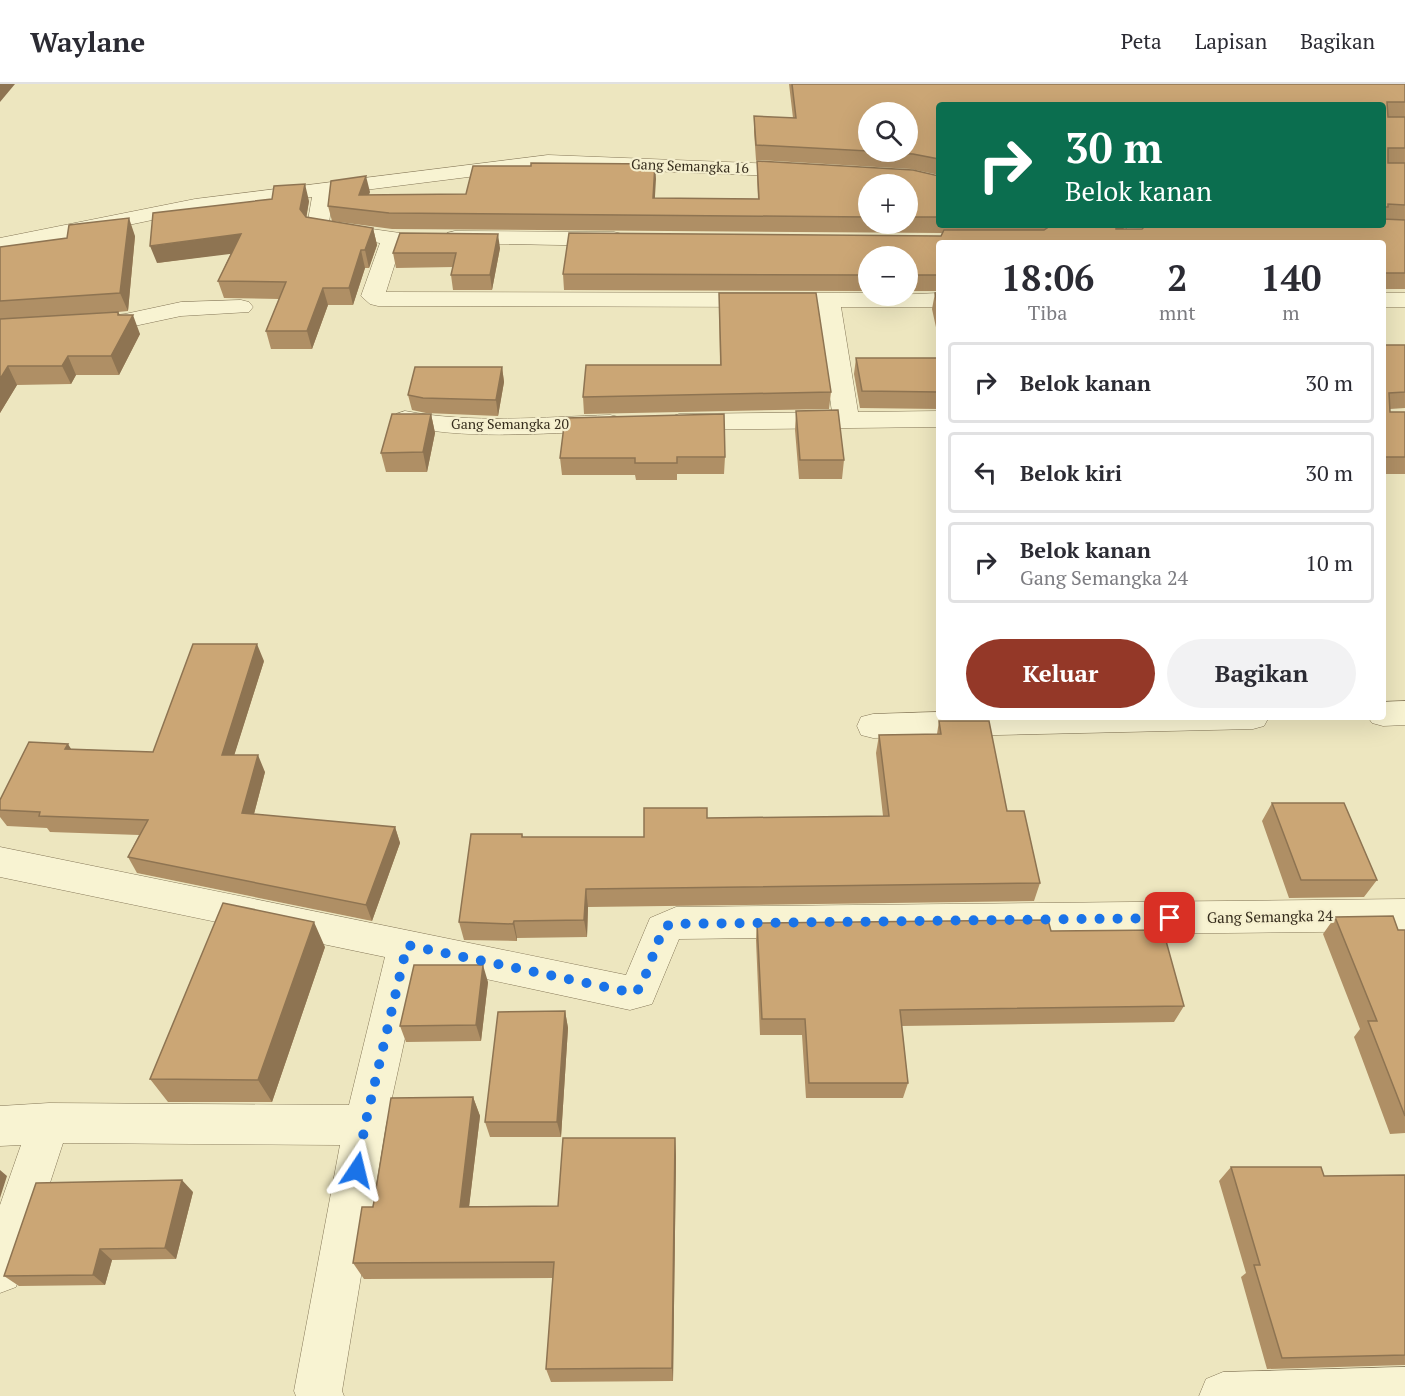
<!DOCTYPE html>
<html lang="id">
<head>
<meta charset="utf-8">
<style>
	:root { --surface:#fff; --page:#f2f2f3; --text:#2b2b33; --muted:#7c7c81; --line:#e1e1e2; --accent:#943828 }
	body { margin:0; font-family:"PT Serif",serif; background:var(--page); color:var(--text); height:100vh; display:flex; flex-direction:column; font-size:22px; white-space:nowrap }
	* { box-sizing:border-box; margin:0 }
	p { font-size:20px; color:var(--muted) }
	.icon { flex:none; width:33px; height:33px; fill:none; stroke:currentColor; stroke-width:2; stroke-linecap:round; stroke-linejoin:round }
	.map { position:relative; flex:1; overflow:hidden }
	.panel { position:absolute; left:936px; top:156px; width:450px; height:480px; display:flex; flex-direction:column; background:var(--surface); border-radius:6px; box-shadow:0 6px 24px #0002 }
	.panel>* { flex:none }
	.hud { position:absolute; left:936px; top:18px; width:450px; height:126px; border-radius:6px; box-shadow:0 6px 24px #0002; background:#0b6e4f; color:#fff; overflow:hidden }
	.tools { position:absolute; left:858px; top:18px; display:grid; gap:12px }
	.tools a { display:grid; place-items:center; width:60px; height:60px; border-radius:50%; background:var(--surface); box-shadow:0 6px 24px #0002; font-size:30px }
	.pin { position:absolute; display:grid; place-items:center; width:51px; height:51px; color:#fff; margin:-26px; border-radius:12px; box-shadow:0 3px 9px #0006 }
	.me { position:absolute; width:66px; margin:-33px; rotate:10deg; stroke-linejoin:round; filter:drop-shadow(0 0 4px #0008) }
	.turn { display:flex; align-items:center; gap:21px; height:126px; padding:0 30px; font-size:27px }
	.turn .icon { width:78px; height:78px; stroke-width:2.5 }
	.turn b { display:block; font-size:42px; line-height:51px }
	.eta { display:flex; justify-content:space-evenly; align-items:center; height:102px; text-align:center }
	.eta b { font-size:36px; font-weight:700; line-height:42px }
	.cta { display:flex; gap:12px; margin-top:auto; padding:12px 30px }
	.cta a { flex:1; height:69px; border-radius:36px; background:var(--accent); color:#fff; font-size:24px; font-weight:700; line-height:69px; text-align:center }
	.cta a+a { background:var(--page); color:var(--text) }
	ul { padding:0; list-style:none }
	li { display:flex; align-items:center; gap:18px; height:81px; margin:0 12px 9px; padding:0 18px; border:3px solid var(--line); border-radius:6px }
	li div { flex:1 }
	li b { display:block; font-size:22px }
	li em { font-style:normal }
	header { display:flex; align-items:center; gap:36px; box-sizing:border-box; height:84px; padding:0 30px; background:var(--surface); border-bottom:2px solid var(--line) }
	header strong { font-size:28px }
	nav { display:flex; gap:33px; margin-inline-start:auto; font-size:21px }
	.map>svg:first-child { display:block }
	.lines { fill:none; stroke-linecap:round; stroke-linejoin:round }
	.street-casing { stroke:#857758; stroke-width:1 }
	.street { fill:#f8f3d2; fill-rule:evenodd }
	.wall { fill:#af8f65; fill-rule:evenodd }
	.shaded-wall { fill:#8e7452 }
	.building { fill:#cba675; stroke:#8e7452; stroke-width:1.5 }
	.route { stroke:#1a73e8; stroke-width:10; stroke-dasharray:0 18 }
	.labels { text-anchor:middle; stroke-width:4.5; stroke-linejoin:round; paint-order:stroke }
	.far-street-label { font-size:14px; fill:#352c1c; stroke:#f5efce }
	.street-label { font-size:15px; fill:#352c1c; stroke:#f5efce }
</style>
</head>
<body>
<header>
<strong>Waylane</strong>
<nav><a>Peta</a><a>Lapisan</a><a>Bagikan</a></nav>
</header>
<div class="map">
<svg width="1405" height="1312" viewBox="0 0 1405 1312">
	<rect width="100%" height="100%" fill="#ede6bf"/>
	<g class="lines">
		<g class="street-casing">
			<path id="street" d="M 548,71 L 801,81 L 808,83 L 811,87 L 808,91 L 801,93 L 548,83 L 333,110 L 329,139 L 400,149 L 403,154 L 386,208 L 868,209 L 868,212 L 939,209 L 939,223 L 841,223 L 858,328 L 939,327 L 939,343 L 679,346 L 670,343 L 666,338 L 670,333 L 679,330 L 832,328 L 817,223 L 378,222 L 370,220 L 361,212 L 380,159 L 312,149 L 307,142 L 312,113 L 195,127 L 0,168 L 0,154 L 195,115 Z
				M 1130,141 L 1153,141 L 1136,159 L 1113,159 Z
				M 455,147 L 614,148 L 622,150 L 625,155 L 622,160 L 614,162 L 447,159 L 444,154 L 447,149 Z
				M 1383,209 L 1405,209 L 1405,223 L 1383,223 Z
				M 241,216 L 249,218 L 253,223 L 249,228 L 181,232 L 125,244 L 98,247 L 0,252 L 0,238 L 98,233 L 125,230 L 181,218 Z
				M 405,327 C 472,340 543,333 610,331 L 619,333 L 623,339 L 619,345 L 610,347 C 541,349 463,357 396,340 L 392,335 L 396,330 Z
				M 1405,617 L 1405,641 L 1383,642 L 1372,639 L 1368,633 L 1383,633 L 1383,618 Z
				M 939,628 L 939,633 L 1269,633 L 1264,642 L 1253,645 L 873,654 L 861,651 L 857,642 L 861,633 L 873,630 Z
				M 0,763 L 626,891 L 650,834 L 676,823 L 1405,815 L 1405,847 L 679,855 L 652,920 L 630,926 L 421,881 L 386,1041 L 342,1307 L 344,1312 L 296,1312 L 294,1307 L 340,1061 L 63,1059 L 16,1203 L 0,1209 L 0,1121 L 21,1061 L 0,1062 L 0,1022 L 49,1019 L 349,1021 L 385,873 L 0,793 Z
				M 1405,1283 L 1405,1312 L 1199,1312 L 1206,1295 L 1223,1288 Z"/>
		</g>
		<use href="#street" class="street"/>
	</g>
	<path class="wall" d="M 789,0 L 1405,0 L 1405,205 L 1383,205 L 1383,159 L 939,159 L 939,207 L 908,207 L 908,172 L 868,172 L 868,207 L 564,206 L 563,190 L 941,152 L 942,149 L 392,145 L 332,137 L 328,122 L 370,108 L 368,111 L 466,110 L 531,82 L 655,80 L 655,114 L 758,115 L 757,92 L 757,77 L 939,92 L 939,141 L 1127,141 L 1123,145 L 1383,141 L 1383,21 L 939,21 L 939,91 L 911,85 L 756,76 L 754,47 L 754,32 L 793,34 ZM 868,100 L 908,100 L 908,140 L 868,140 Z
		M 309,117 L 306,133 L 373,144 L 377,161 L 369,184 L 365,184 L 353,221 L 328,221 L 312,265 L 271,265 L 266,247 L 279,215 L 224,214 L 218,197 L 231,169 L 157,179 Z
		M 135,152 L 128,227 L 118,228 L 120,231 L 140,250 L 119,291 L 76,291 L 71,300 L 17,301 L 0,329 L 0,163 Z
		M 500,164 L 492,206 L 453,206 L 451,191 L 453,183 L 396,184 L 393,169 Z
		M 939,208 L 939,257 L 932,225 L 935,209 Z
		M 719,209 L 831,308 L 829,325 L 584,330 L 583,313 L 720,281 Z
		M 1383,261 L 1405,261 L 1405,324 L 1390,325 L 1390,328 L 1405,328 L 1405,390 L 1383,390 Z
		M 856,274 L 939,274 L 939,325 L 860,324 L 854,290 Z
		M 502,283 L 504,298 L 498,332 L 426,329 L 412,326 L 408,311 Z
		M 796,327 L 844,376 L 842,395 L 799,395 L 795,346 Z
		M 431,330 L 435,349 L 427,388 L 386,388 L 381,369 Z
		M 725,373 L 724,390 L 677,390 L 677,396 L 636,396 L 635,391 L 562,391 L 560,374 Z
		M 264,577 L 234,671 L 265,688 L 254,730 L 395,743 L 400,759 L 372,837 L 137,789 L 128,773 L 139,751 L 50,748 L 47,744 L 7,742 L 0,733 L 0,716 L 71,665 L 153,668 Z
		M 939,637 L 1007,727 L 1040,799 L 1034,817 L 588,823 L 587,853 L 517,854 L 517,857 L 464,856 L 459,838 L 522,750 L 523,753 L 644,753 L 707,734 L 883,732 L 876,669 L 879,651 L 937,650 Z
		M 1272,719 L 1377,796 L 1364,813 L 1289,814 L 1262,737 Z
		M 1335,833 L 1398,846 L 1405,846 L 1405,1049 L 1390,1050 L 1354,953 L 1360,945 L 1323,850 Z
		M 757,839 L 1051,847 L 1184,922 L 1174,938 L 902,942 L 908,999 L 903,1014 L 806,1014 L 802,951 L 760,951 L 756,856 Z
		M 325,863 L 272,1018 L 168,1018 L 150,995 Z
		M 488,898 L 481,957 L 406,958 L 400,942 Z
		M 565,927 L 568,944 L 561,1053 L 490,1053 L 485,1038 Z
		M 473,1013 L 480,1032 L 469,1122 L 558,1122 L 675,1054 L 676,1073 L 673,1297 L 551,1298 L 546,1285 L 553,1194 L 364,1195 L 353,1179 L 373,1123 Z
		M 1231,1083 L 1324,1092 L 1405,1091 L 1405,1281 L 1267,1285 L 1241,1193 L 1246,1189 L 1219,1097 Z
		M 193,1108 L 176,1175 L 112,1176 L 105,1201 L 19,1202 L 4,1192 Z"/>
	<path class="shaded-wall" d="M 0,0 L 15,0 L 0,18 Z
		M 655,80 L 656,95 L 654,129 L 653,114 Z
		M 366,92 L 370,108 L 363,127 L 359,111 Z
		M 305,100 L 309,117 L 305,142 L 300,125 Z
		M 129,134 L 135,152 L 128,227 L 120,209 Z
		M 1116,141 L 1127,141 L 1111,157 L 1116,142 Z
		M 373,144 L 377,161 L 369,184 L 365,166 Z
		M 241,150 L 246,168 L 157,179 L 150,162 Z
		M 498,150 L 500,164 L 492,206 L 490,191 Z
		M 361,166 L 365,184 L 353,221 L 349,204 Z
		M 323,204 L 328,221 L 312,265 L 307,247 Z
		M 118,228 L 125,245 L 133,231 L 140,250 L 119,291 L 111,272 Z
		M 68,272 L 76,291 L 71,300 L 62,282 Z
		M 8,282 L 17,301 L 0,329 L 0,295 Z
		M 502,283 L 504,298 L 498,332 L 496,316 Z
		M 431,330 L 435,349 L 427,388 L 423,368 Z
		M 257,560 L 264,577 L 229,688 L 222,671 Z
		M 68,660 L 78,676 L 65,665 Z
		M 258,671 L 265,688 L 250,745 L 242,729 Z
		M 395,743 L 400,759 L 372,837 L 366,821 Z
		M 586,805 L 588,823 L 587,853 L 584,836 Z
		M 514,837 L 517,854 L 517,857 L 513,840 Z
		M 314,838 L 325,863 L 272,1018 L 258,996 Z
		M 483,881 L 488,898 L 481,957 L 476,941 Z
		M 565,927 L 568,944 L 561,1053 L 557,1038 Z
		M 473,1013 L 480,1032 L 467,1140 L 460,1123 Z
		M 675,1054 L 676,1073 L 673,1297 L 672,1284 Z
		M 0,1086 L 7,1092 L 0,1114 Z
		M 182,1096 L 193,1108 L 176,1175 L 165,1164 Z
		M 100,1165 L 112,1176 L 105,1201 L 93,1191 Z"/>
	<path class="building" d="M 792,0 L 1405,0 L 1405,18 L 1387,18 L 1388,33 L 1405,33 L 1405,64 L 1388,64 L 1388,79 L 1405,79 L 1405,121 L 1388,120 L 1388,123 L 1383,123 L 1383,21 L 939,21 L 939,75 L 913,70 L 875,68 L 908,68 L 908,28 L 868,28 L 868,67 L 756,61 L 754,32 L 796,34 Z
		M 757,77 L 913,86 L 939,92 L 939,133 L 908,133 L 908,100 L 868,100 L 868,133 L 389,129 L 328,122 L 331,97 L 366,92 L 359,111 L 466,110 L 473,82 L 531,82 L 531,79 L 655,80 L 653,114 L 759,115 Z
		M 305,100 L 300,125 L 306,133 L 373,144 L 365,166 L 361,166 L 349,204 L 323,204 L 307,247 L 266,247 L 286,198 L 218,197 L 241,150 L 150,162 L 153,129 L 272,115 L 274,102 Z
		M 129,134 L 120,209 L 0,217 L 0,163 L 67,154 L 69,141 Z
		M 1383,135 L 1405,136 L 1405,189 L 1383,189 L 1383,159 L 939,159 L 939,191 L 908,191 L 908,172 L 868,172 L 868,191 L 563,190 L 569,149 L 941,152 L 944,146 L 1044,146 L 1047,144 L 1045,141 L 1116,141 L 1116,145 L 1142,145 L 1146,141 L 1383,141 Z
		M 400,149 L 498,150 L 490,191 L 451,191 L 456,169 L 393,169 Z
		M 939,208 L 939,229 L 935,209 Z
		M 719,209 L 816,209 L 831,308 L 583,313 L 586,281 L 721,281 Z
		M 118,228 L 118,231 L 133,231 L 111,272 L 68,272 L 62,282 L 8,282 L 0,295 L 0,235 Z
		M 1383,261 L 1405,261 L 1405,308 L 1389,309 L 1390,328 L 1405,328 L 1405,373 L 1383,373 Z
		M 856,274 L 939,274 L 939,308 L 862,307 Z
		M 415,283 L 502,283 L 496,316 L 423,314 L 408,311 Z
		M 838,326 L 844,376 L 800,376 L 796,327 Z
		M 392,330 L 431,330 L 423,368 L 381,369 Z
		M 724,330 L 725,373 L 677,373 L 677,379 L 635,379 L 635,374 L 560,374 L 565,334 Z
		M 193,560 L 257,560 L 222,671 L 258,671 L 242,729 L 395,743 L 366,821 L 128,773 L 148,736 L 39,732 L 40,728 L 0,726 L 0,716 L 29,658 L 68,660 L 65,665 L 153,668 Z
		M 939,637 L 989,637 L 1007,727 L 1024,727 L 1040,799 L 586,805 L 584,836 L 514,837 L 513,840 L 459,838 L 471,750 L 522,750 L 522,753 L 644,753 L 644,724 L 707,724 L 707,734 L 889,732 L 879,651 L 941,650 Z
		M 1272,719 L 1344,719 L 1377,796 L 1301,796 Z
		M 223,819 L 314,838 L 258,996 L 150,995 Z
		M 1393,832 L 1398,846 L 1405,846 L 1405,1032 L 1368,937 L 1377,937 L 1335,833 Z
		M 1048,836 L 1051,847 L 1163,846 L 1184,922 L 900,926 L 908,999 L 809,999 L 805,935 L 762,935 L 757,839 Z
		M 414,881 L 483,881 L 476,941 L 400,942 Z
		M 565,927 L 557,1038 L 485,1038 L 498,928 Z
		M 473,1013 L 460,1123 L 558,1122 L 563,1054 L 675,1054 L 672,1284 L 546,1285 L 554,1178 L 353,1179 L 362,1123 L 373,1123 L 391,1014 Z
		M 1231,1083 L 1321,1083 L 1324,1092 L 1405,1091 L 1405,1271 L 1282,1274 L 1254,1181 L 1260,1181 Z
		M 182,1096 L 165,1164 L 100,1165 L 93,1191 L 4,1192 L 36,1099 Z"/>
	<g class="lines">
		<path class="route" d="M 357,1086 L 365,1041 L 407,861 L 634,909 L 641,903 L 663,845 L 670,840 L 1170,834"/>
	</g>
	<g class="labels">
		<g class="far-street-label">
			<text transform="translate(690 82) rotate(2)" y="5">Gang Semangka 16</text>
			<text x="510" y="345">Gang Semangka 20</text>
		</g>
		<g class="street-label">
			<text transform="translate(1270 833) rotate(-1)" y="5">Gang Semangka 24</text>
		</g>
	</g>
</svg>
<div class="tools">
<a><svg class="icon" aria-label="search" viewBox="0 0 24 24"><circle cx="10" cy="10" r="6"/><path d="M15 15l6 6"/></svg></a>
<a>+</a>
<a>−</a>
</div>
<div class="pin" style="left:1170px;top:834px;background:#d93025"><svg class="icon" aria-label="arrive" viewBox="0 0 24 24"><path d="M6 21V4h12l-3 4 3 4H6"/></svg></div>
<svg class="me" style="left:357px;top:1086px" viewBox="-20 -20 40 40"><path d="M0-17L14 15 0 8-14 15z" fill="#1a73e8" stroke="#fff" stroke-width="4"/></svg>
<div class="hud">
<div class="turn"><svg class="icon" aria-label="right" viewBox="0 0 24 24"><path d="M7 20v-9h11M14 6l5 5-5 5"/></svg><div><b>30 m</b>Belok kanan</div></div>
</div>
<section class="panel">
<div class="eta">
<div><b>18:06</b><p>Tiba</p></div>
<div><b>2</b><p>mnt</p></div>
<div><b>140</b><p>m</p></div>
</div>
<ul>
<li><svg class="icon" aria-label="right" viewBox="0 0 24 24"><path d="M7 20v-9h11M14 6l5 5-5 5"/></svg><div><b>Belok kanan</b></div><em>30 m</em></li>
<li><svg class="icon" aria-label="left" viewBox="0 0 24 24"><path d="M17 20v-9H6M10 6l-5 5 5 5"/></svg><div><b>Belok kiri</b></div><em>30 m</em></li>
<li><svg class="icon" aria-label="right" viewBox="0 0 24 24"><path d="M7 20v-9h11M14 6l5 5-5 5"/></svg><div><b>Belok kanan</b><p>Gang Semangka 24</p></div><em>10 m</em></li>
</ul>
<div class="cta"><a>Keluar</a><a>Bagikan</a></div>
</section>
</div>
</body>
</html>
